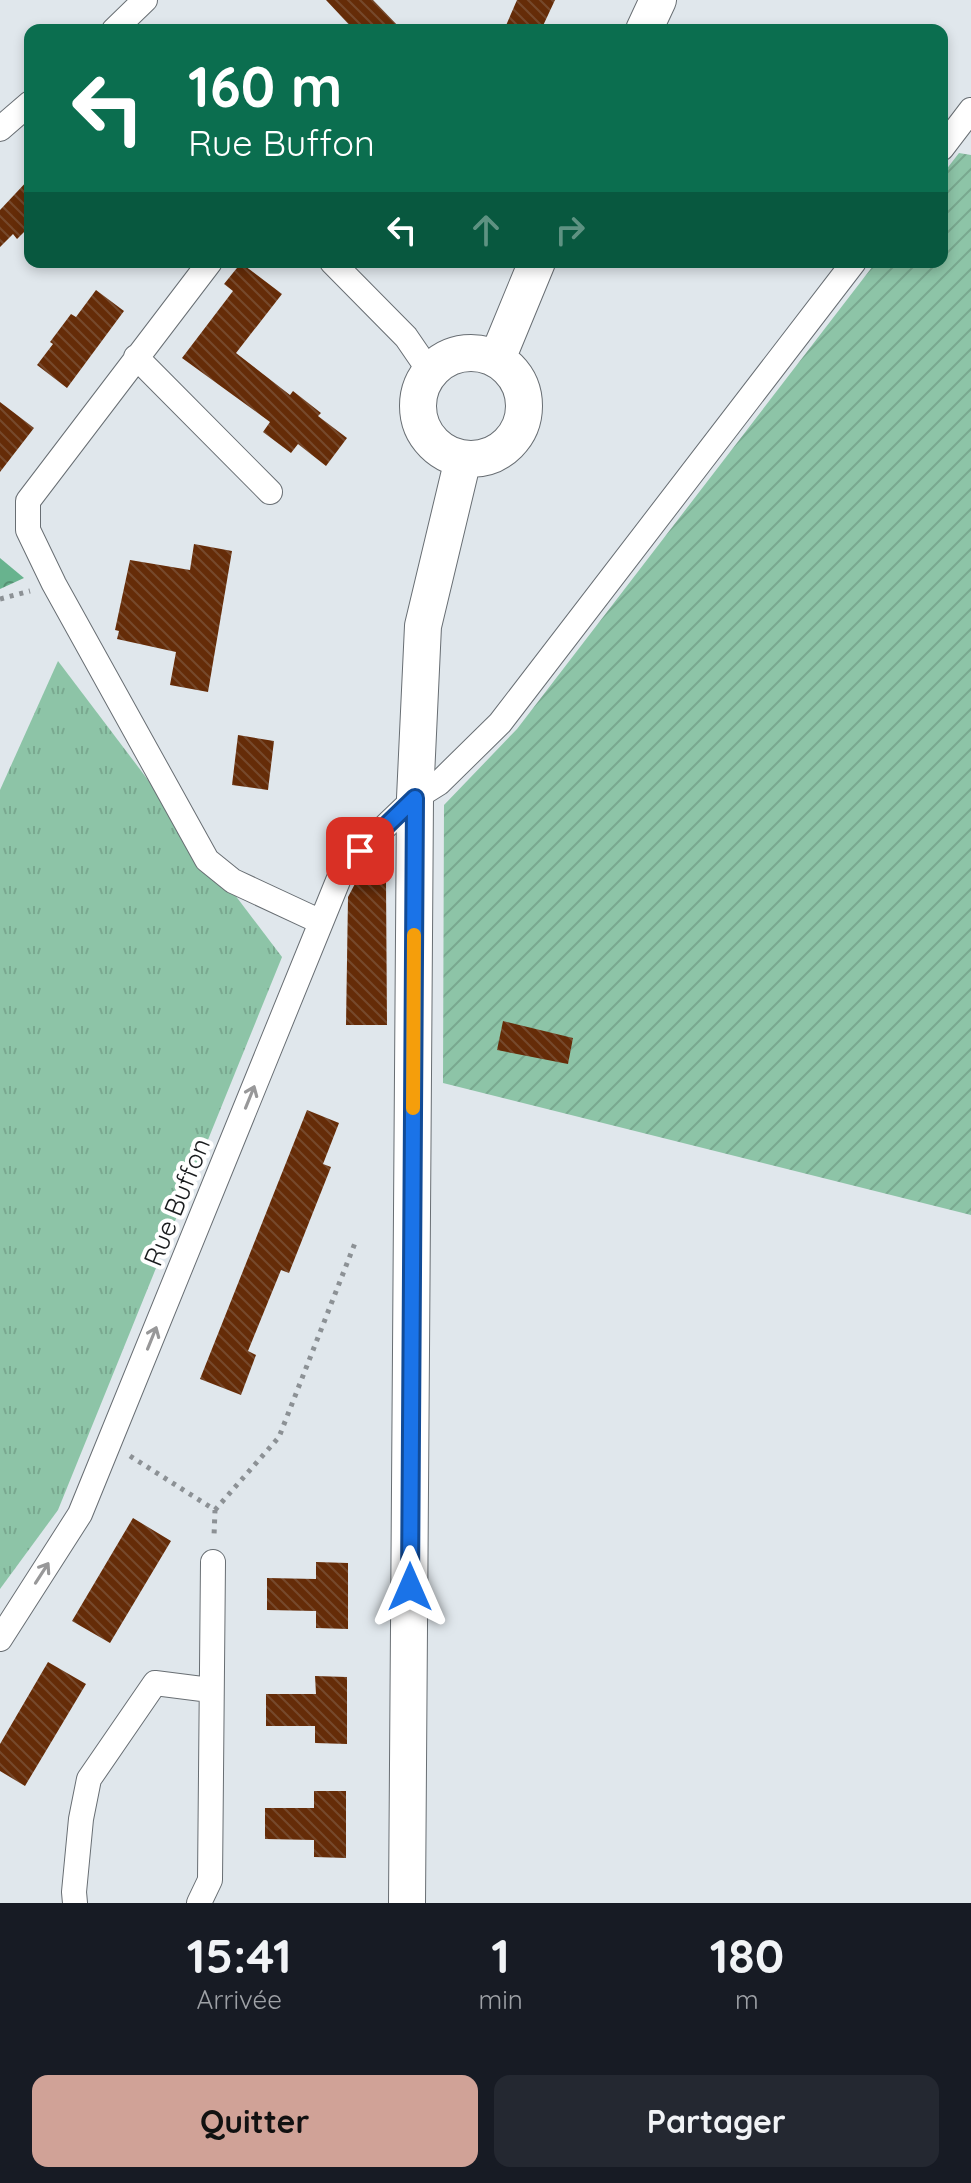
<!DOCTYPE html>
<html lang="fr">
<head>
<meta charset="utf-8">
<style>
	:root { --surface:#171b24; --page:#242831; --text:#f1f3f6; --muted:#9ea1a6; --accent:#d0a297 }
	body { margin:0; font-family:Quicksand,sans-serif; background:var(--page); color:var(--text); height:100vh; display:flex; flex-direction:column; font-size:30px; white-space:nowrap }
	* { box-sizing:border-box; margin:0 }
	p { font-size:26px; color:var(--muted) }
	.icon { flex:none; width:44px; height:44px; fill:none; stroke:currentColor; stroke-width:2; stroke-linecap:round; stroke-linejoin:round }
	.map { position:relative; height:1903px; overflow:hidden }
	.sheet { display:flex; flex-direction:column; background:var(--surface); flex:1 }
	.sheet>* { flex:none }
	.banner { position:absolute; left:24px; top:24px; width:924px; height:244px; border-radius:16px; box-shadow:0 4px 12px #0003; background:#0b6e4f; color:#fff; overflow:hidden }
	.pin { position:absolute; display:grid; place-items:center; width:68px; height:68px; color:#fff; margin:-34px; border-radius:16px; box-shadow:0 4px 12px #0006 }
	.me { position:absolute; width:88px; margin:-44px; rotate:0deg; stroke-linejoin:round; filter:drop-shadow(0 0 6px #0008) }
	.turn { display:flex; align-items:center; gap:28px; height:168px; padding:0 32px; font-size:36px }
	.turn .icon { width:104px; height:104px; stroke-width:2.5 }
	.turn b { display:block; font-size:56px; line-height:68px }
	.lanes { display:flex; align-items:center; height:76px; padding:0 32px; background:#0003; justify-content:center; gap:40px; direction:ltr }
	.lanes .off { opacity:.35 }
	.eta { display:flex; justify-content:space-evenly; align-items:center; height:136px; text-align:center }
	.eta b { font-size:48px; font-weight:700; line-height:56px }
	.primary-button { display:flex; gap:16px; margin-top:auto; padding:16px 32px }
	.primary-button a { flex:1; height:92px; border-radius:16px; background:var(--accent); color:#111; font-size:32px; font-weight:700; line-height:92px; text-align:center }
	.primary-button a+a { background:var(--page); color:var(--text) }
	.map>svg:first-child { display:block }
	.grass { fill:url(#grass-tufts) }
	.forest { fill:url(#forest-crowns) }
	.garden { fill:url(#garden-furrows) }
	.building { fill:url(#building-back-hatch) }
	.lines { fill:none; stroke-linecap:round; stroke-linejoin:round }
	.street-casing { stroke:#686e73; stroke-width:26 }
	.secondary-casing { stroke:#686e73; stroke-width:38 }
	.path { stroke:#8c9195; stroke-width:5; stroke-dasharray:4 6; stroke-linecap:butt }
	.street { stroke:#fff; stroke-width:24 }
	.secondary { stroke:#fff; stroke-width:36 }
	.oneway { stroke:#989899 }
	.route-casing { stroke:#114b97; stroke-width:20 }
	.route { stroke:#1a73e8; stroke-width:14 }
	.slow { stroke:#f59e0b; stroke-width:14 }
	.labels { text-anchor:middle; stroke-width:8; stroke-linejoin:round; paint-order:stroke }
	.street-label { font-size:26px; fill:#191b1d; stroke:#fff }
</style>
</head>
<body>
<div class="map">
<svg width="971" height="1903" viewBox="0 0 971 1903">
	<defs>
		<pattern id="grass-tufts" width="24" height="20" patternUnits="userSpaceOnUse" patternTransform="scale(2)"><rect width="24" height="20" fill="#8dc4a7"/><path d="M3 7l-1-3M5 7V3M7 7l1-3M15 17l-1-3M17 17v-4M19 17l1-3" fill="none" stroke="#79a88f"/></pattern>
		<pattern id="forest-crowns" width="20" height="18" patternUnits="userSpaceOnUse" patternTransform="scale(2)"><rect width="20" height="18" fill="#68b38e"/><path d="M2 6a3 3 0 1 1 6 0M12 15a3 3 0 1 1 6 0" fill="none" stroke="#559173"/></pattern>
		<pattern id="garden-furrows" width="10" height="10" patternUnits="userSpaceOnUse" patternTransform="scale(2)"><rect width="10" height="10" fill="#8dc4a7"/><path d="M-1 1l2-2M0 10L10 0M9 11l2-2" fill="none" stroke="#79a88f"/></pattern>
		<pattern id="building-back-hatch" width="6" height="6" patternUnits="userSpaceOnUse" patternTransform="scale(2)"><rect width="6" height="6" fill="#652c08"/><path d="M-1 5l2 2M0 0l6 6M5-1l2 2" fill="none" stroke="#76492c"/></pattern>
	</defs>
	<rect width="100%" height="100%" fill="#e0e7ec"/>
	<path class="grass" d="M 58,661 L 282,957 L 58,1510 L 0,1589 L 0,790 Z"/>
	<path class="forest" d="M 0,558 L 24,578 L 0,589 Z"/>
	<path class="garden" d="M 959,153 L 971,155 L 971,1215 L 443,1083 L 444,805 L 517,729 L 876,262 L 942,262 L 942,175 Z"/>
	<path class="building" d="M 326,0 L 373,0 L 402,30 L 354,30 Z
		M 517,0 L 555,0 L 541,30 L 504,30 Z
		M 30,178 L 30,226 L 17,239 L 13,234 L 0,247 L 0,210 Z
		M 241,263 L 282,294 L 236,353 L 290,395 L 293,391 L 321,413 L 318,416 L 347,438 L 326,466 L 298,444 L 291,453 L 263,432 L 270,422 L 182,358 L 233,291 L 224,284 Z
		M 96,290 L 124,311 L 67,388 L 37,365 L 53,344 L 50,342 L 71,314 L 76,317 Z
		M 0,402 L 34,428 L 0,472 Z
		M 194,544 L 232,551 L 208,692 L 170,685 L 176,652 L 117,639 L 119,631 L 115,630 L 130,560 L 190,570 Z
		M 238,735 L 274,741 L 268,790 L 232,785 Z
		M 357,880 L 386,880 L 387,1025 L 346,1025 L 348,897 Z
		M 503,1021 L 573,1038 L 568,1064 L 497,1050 Z
		M 307,1110 L 339,1123 L 323,1164 L 331,1167 L 289,1273 L 281,1270 L 248,1351 L 256,1355 L 241,1395 L 200,1379 Z
		M 133,1518 L 171,1541 L 110,1643 L 72,1621 Z
		M 316,1562 L 348,1563 L 348,1629 L 316,1628 L 316,1611 L 267,1610 L 267,1578 L 316,1579 Z
		M 48,1662 L 86,1684 L 25,1786 L 0,1771 L 0,1744 Z
		M 315,1676 L 347,1677 L 347,1744 L 315,1743 L 315,1726 L 266,1726 L 266,1694 L 316,1694 Z
		M 314,1791 L 346,1791 L 346,1858 L 314,1857 L 314,1840 L 265,1839 L 265,1808 L 314,1808 Z"/>
	<g class="lines">
		<g class="street-casing">
			<path id="street" d="M 114,30 L 145,0
				M 0,129 L 30,103
				M 942,148 L 971,110
				M 210,262 L 28,501 L 28,530 L 54,584 L 207,860 L 233,881 L 321,922
				M 332,262 L 406,337 L 430,372
				M 136,357 L 270,492
				M 0,1639 L 80,1514 L 344,866 L 415,798 L 439,783 L 500,723 L 854,262
				M 75,1903 L 74,1892 L 81,1819 L 89,1779 L 155,1683 L 210,1690
				M 199,1903 L 210,1880 L 213,1562"/>
		</g>
		<g class="secondary-casing">
			<path id="secondary" d="M 644,30 L 658,0
				M418 406a53 53 0 1 1 106 0a53 53 0 1 1-106 0Z
				M 497,359 L 537,262
				M 407,1903 L 415,798 L 423,626 L 463,459"/>
		</g>
		<path class="path" d="M 0,599 L 30,591
			M 130,1456 L 215,1510 L 214,1536
			M 215,1510 L 279,1437 L 355,1243"/>
		<use href="#street" class="street"/>
		<use href="#secondary" class="secondary"/>
	</g>
	<defs><path id="oneway-shaft" d="M-6 0H5M1.5-3L5.5 0L1.5 3" fill="none" stroke-width="1.6" stroke-linecap="round" stroke-linejoin="round" transform="scale(2)"/></defs>
	<g class="oneway">
		<use href="#oneway-shaft" transform="translate(250 1097) rotate(-68)"/>
		<use href="#oneway-shaft" transform="translate(152 1338) rotate(-68)"/>
		<use href="#oneway-shaft" transform="translate(42 1573) rotate(-57)"/>
	</g>
	<g class="lines">
		<g class="route-casing">
			<path id="route" d="M 360,851 L 415,798 L 410,1587"/>
		</g>
		<use href="#route" class="route"/>
		<path class="slow" d="M 413,1108 L 414,935"/>
	</g>
	<g class="labels">
		<g class="street-label">
			<text transform="translate(177 1202) rotate(-68)" y="9">Rue Buffon</text>
		</g>
	</g>
</svg>
<div class="pin" style="left:360px;top:851px;background:#d93025"><svg class="icon" aria-label="arrive" viewBox="0 0 24 24"><path d="M6 21V4h12l-3 4 3 4H6"/></svg></div>
<svg class="me" style="left:410px;top:1587px" viewBox="-20 -20 40 40"><path d="M0-17L14 15 0 8-14 15z" fill="#1a73e8" stroke="#fff" stroke-width="4"/></svg>
<div class="banner">
<div class="turn"><svg class="icon" aria-label="left" viewBox="0 0 24 24"><path d="M17 20v-9H6M10 6l-5 5 5 5"/></svg><div><b>160 m</b>Rue Buffon</div></div>
<div class="lanes"><svg class="icon" aria-label="left" viewBox="0 0 24 24"><path d="M17 20v-9H6M10 6l-5 5 5 5"/></svg><svg class="icon off" aria-label="ahead" viewBox="0 0 24 24"><path d="M12 20V5M6 11l6-6 6 6"/></svg><svg class="icon off" aria-label="right" viewBox="0 0 24 24"><path d="M7 20v-9h11M14 6l5 5-5 5"/></svg></div>
</div>
</div>
<section class="sheet">
<div class="eta">
<div><b>15:41</b><p>Arrivée</p></div>
<div><b>1</b><p>min</p></div>
<div><b>180</b><p>m</p></div>
</div>
<div class="primary-button"><a>Quitter</a><a>Partager</a></div>
</section>
</body>
</html>
